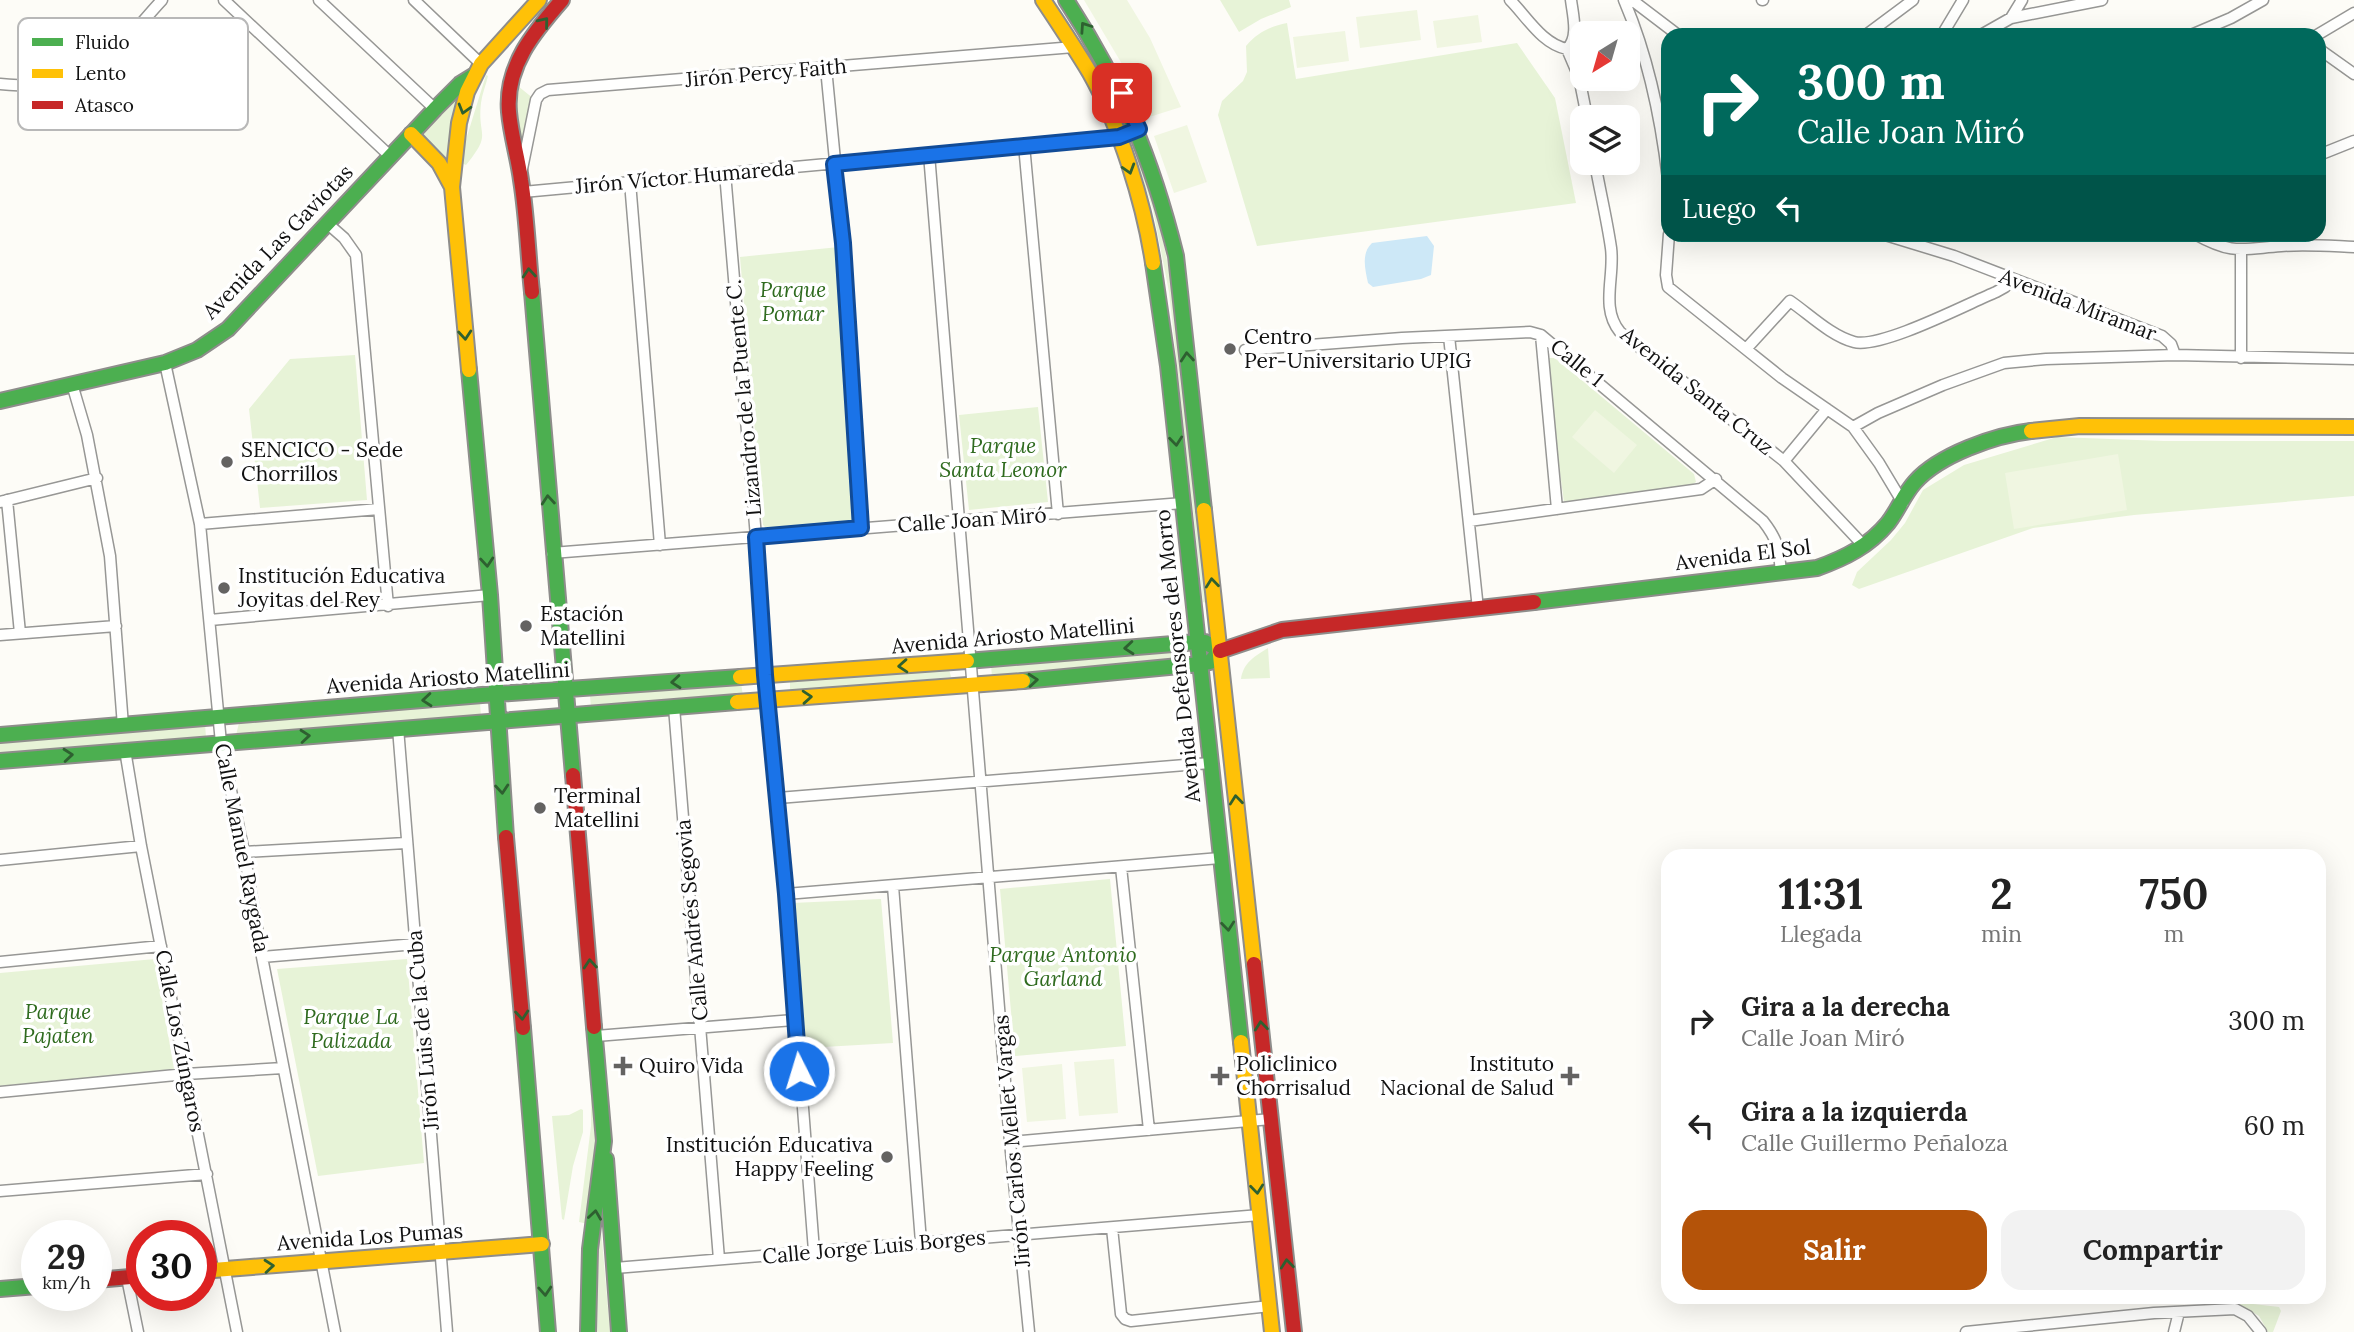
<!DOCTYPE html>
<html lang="es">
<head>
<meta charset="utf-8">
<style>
	:root { --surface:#fff; --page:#f2f2f2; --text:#222; --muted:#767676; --accent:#b45309 }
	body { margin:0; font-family:Lora,serif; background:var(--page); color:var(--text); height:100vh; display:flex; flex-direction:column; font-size:26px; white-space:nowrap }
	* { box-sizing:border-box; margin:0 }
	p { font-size:23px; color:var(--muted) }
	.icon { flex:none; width:38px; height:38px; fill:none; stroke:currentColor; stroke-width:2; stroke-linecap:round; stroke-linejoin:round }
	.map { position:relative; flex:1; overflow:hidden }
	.sheet { position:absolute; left:1661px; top:849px; width:665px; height:455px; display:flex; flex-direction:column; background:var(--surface); border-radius:21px; box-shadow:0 7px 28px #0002 }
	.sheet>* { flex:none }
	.guide { position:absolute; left:1661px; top:28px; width:665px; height:214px; border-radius:21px; box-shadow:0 7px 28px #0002; background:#00695c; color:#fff; overflow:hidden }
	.needle { width:46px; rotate:217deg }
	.fabs { position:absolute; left:1570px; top:21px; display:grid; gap:14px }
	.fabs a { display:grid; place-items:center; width:70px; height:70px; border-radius:14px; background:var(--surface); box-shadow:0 7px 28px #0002; font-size:35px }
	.speed { position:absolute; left:21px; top:1220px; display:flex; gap:14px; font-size:35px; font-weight:700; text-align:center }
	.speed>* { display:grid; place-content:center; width:91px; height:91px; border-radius:50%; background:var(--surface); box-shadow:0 7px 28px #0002; line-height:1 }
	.speed small { font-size:18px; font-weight:400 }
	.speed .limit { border:10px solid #d22; background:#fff; color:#111 }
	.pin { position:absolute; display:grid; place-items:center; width:60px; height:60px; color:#fff; margin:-30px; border-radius:14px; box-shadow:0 4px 10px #0006 }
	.me { position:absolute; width:77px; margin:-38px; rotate:355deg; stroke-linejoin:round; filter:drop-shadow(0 0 5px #0008) }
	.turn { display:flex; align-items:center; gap:24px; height:147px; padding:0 21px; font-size:32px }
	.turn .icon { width:91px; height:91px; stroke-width:2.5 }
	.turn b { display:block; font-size:49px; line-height:60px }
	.then { display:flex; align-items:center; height:66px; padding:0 21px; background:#0003; gap:14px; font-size:26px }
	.eta { display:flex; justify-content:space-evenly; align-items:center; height:119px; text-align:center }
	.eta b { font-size:42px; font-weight:700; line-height:49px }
	.cta { display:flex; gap:14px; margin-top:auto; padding:14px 21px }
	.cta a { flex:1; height:80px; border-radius:21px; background:var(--accent); color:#fff; font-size:28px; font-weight:700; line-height:80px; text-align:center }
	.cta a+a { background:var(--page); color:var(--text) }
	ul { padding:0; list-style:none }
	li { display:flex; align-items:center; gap:21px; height:105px; padding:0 21px }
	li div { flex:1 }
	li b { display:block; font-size:26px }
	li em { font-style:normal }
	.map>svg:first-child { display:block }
	.green { fill:#e7f3d7 }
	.pitch { fill:#f0f6e1 }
	.water { fill:#cde8f7 }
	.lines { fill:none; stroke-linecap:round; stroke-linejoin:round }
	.street-casing { stroke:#979795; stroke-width:13 }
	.fast-casing { stroke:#8e8d8b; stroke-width:18 }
	.slow-casing { stroke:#8e8d8b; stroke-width:18 }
	.jam-casing { stroke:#8e8d8b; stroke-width:18 }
	.street { stroke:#fffffe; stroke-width:10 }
	.fast { stroke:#4caf50; stroke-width:14 }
	.slow { stroke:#ffc107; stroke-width:14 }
	.jam { stroke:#c62828; stroke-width:14 }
	.oneway { stroke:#2e6030 }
	.route-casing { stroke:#114b97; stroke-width:18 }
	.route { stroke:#1a73e8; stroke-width:12 }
	.poi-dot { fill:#646362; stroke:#fff; stroke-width:2.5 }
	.labels { text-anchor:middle; stroke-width:7; stroke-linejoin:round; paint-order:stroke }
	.street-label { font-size:21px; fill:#111; stroke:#fff }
	.park-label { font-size:21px; font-style:italic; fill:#2f6b1f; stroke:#fff }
	.poi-label { font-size:21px; fill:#111; stroke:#fff; text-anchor:start }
	.key { fill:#fff; stroke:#b8b8b8; stroke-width:2 }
	.key-label { font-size:19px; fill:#111 }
</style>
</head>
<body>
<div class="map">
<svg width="2354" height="1332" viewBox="0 0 2354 1332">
	<rect width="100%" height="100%" fill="#fdfcf7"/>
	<path class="green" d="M 1220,0 L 1289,0 L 1291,7 L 1261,19 L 1239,32 Z
		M 1287,23 L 1296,79 L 1517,43 L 1555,98 L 1576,203 L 1257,246 L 1218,115 L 1222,101 L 1243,81 L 1247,72 L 1246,46 C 1258,32 1269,27 1287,23 Z
		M 486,75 L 488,76 C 486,85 482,94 481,103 C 477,138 493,132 466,165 L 459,162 Z
		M 513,82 L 534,99 L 521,156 L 513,98 Z
		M 465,93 L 450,171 L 441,154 L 421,134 L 456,100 Z
		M 1139,152 L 1157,210 L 1172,285 L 1206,603 L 1203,602 L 1169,292 L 1153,210 L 1135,154 Z
		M 839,247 L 857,523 L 767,529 L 763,525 L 740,257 Z
		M 355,355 L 367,500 L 260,508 L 249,409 L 290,359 Z
		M 1548,358 L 1554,358 L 1560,362 L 1694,474 L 1696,482 L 1688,487 L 1564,502 L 1545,364 Z
		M 1038,407 L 1048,502 L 969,510 L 959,415 Z
		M 2057,437 L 2164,441 L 2354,441 L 2354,496 L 2134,515 L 2033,528 L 1859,589 L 1852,585 L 1857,572 L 1891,540 L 1905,523 L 1923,490 L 1964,465 Z
		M 1173,648 L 1173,660 L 992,677 L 991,665 Z
		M 1268,648 L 1270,678 L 1241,679 C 1243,663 1255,656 1268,648 Z
		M 948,665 L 951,677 L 790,691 L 790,679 Z
		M 741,683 L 743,696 L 591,708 L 590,696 Z
		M 480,702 L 481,717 L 236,735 L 239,723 Z
		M 205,723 L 206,738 L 0,755 L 0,741 Z
		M 1110,879 L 1126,1046 L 1015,1056 L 1000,889 Z
		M 881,899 L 893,1043 L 806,1048 L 792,903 Z
		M 155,959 L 174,1069 L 0,1086 L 0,973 Z
		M 407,959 L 424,1163 L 318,1176 L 277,969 Z
		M 583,968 L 596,1134 L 588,1224 L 579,1222 L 591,1126 L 591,1097 Z
		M 581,1109 L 583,1110 L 583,1132 L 573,1166 L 564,1220 L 562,1219 L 552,1116 L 569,1115 Z
		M 600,1216 L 610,1332 L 596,1332 L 593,1299 Z
		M 2236,1302 L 2279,1307 L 2281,1311 L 2273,1332 L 2268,1332 L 2259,1316 Z"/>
	<path class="pitch" d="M 1084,0 L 1127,0 L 1150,38 L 1181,107 L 1146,118 L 1122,64 Z
		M 1417,10 L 1421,40 L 1360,48 L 1356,17 Z
		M 1478,15 L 1482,42 L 1437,48 L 1433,21 Z
		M 1345,31 L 1349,61 L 1297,68 L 1293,37 Z
		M 1187,125 L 1207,182 L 1174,193 L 1154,136 Z
		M 1595,410 L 1637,445 L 1614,473 L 1572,437 Z
		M 2118,454 L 2127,510 L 2014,529 L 2005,473 Z
		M 1114,1059 L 1118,1113 L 1079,1116 L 1074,1062 Z
		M 1062,1064 L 1066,1119 L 1027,1122 L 1022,1068 Z"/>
	<path class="water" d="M 1427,236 L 1434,246 L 1431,275 L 1421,279 L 1373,287 L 1368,283 C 1365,269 1361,253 1372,243 Z"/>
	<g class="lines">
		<g class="street-casing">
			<path id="street" d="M 224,0 L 390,156
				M 319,0 L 435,109
				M 414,0 L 481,64
				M 1510,0 C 1527,17 1542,44 1567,49 L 1579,77 L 1587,117
				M 1624,0 C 1648,56 1661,119 1668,179
				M 1632,0 L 1678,35
				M 1762,0 L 1763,0
				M 2011,18 L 2022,0
				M 1866,35 L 1913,0
				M 1942,35 L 1963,0
				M 1981,35 L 2011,18 L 2102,0
				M 2191,35 L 2231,18 L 2263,0
				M 2317,35 L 2354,13
				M 1567,49 C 1579,37 1573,16 1571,0
				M 2319,49 L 2354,74
				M 826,68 L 843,243 L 861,528
				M 0,84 C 39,89 82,77 113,52 C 131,37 146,17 162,0
				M 1024,145 L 1058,514
				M 929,154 L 1010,1142 L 1029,1332
				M 2319,155 L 2354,141
				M 1595,163 C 1600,191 1607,220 1611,248 C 1615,276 1600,308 1620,332 L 1784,461 L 1864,546
				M 522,169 L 536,100 L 540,94 L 548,90 L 1074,47
				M 725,173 L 756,537 L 765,675 L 787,900 L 814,1251
				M 630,182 L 660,545
				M 523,192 L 1098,139 L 1119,137 L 1139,129
				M 328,224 L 344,238 L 356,255 L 388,606
				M 1669,234 L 1666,275 L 1668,287 L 1782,378 L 1853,427 L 1879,463 L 1903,503
				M 1882,234 L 1954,256 L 2162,336 L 2171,344 L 2175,355
				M 2195,234 C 2233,255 2241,249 2281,246 C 2305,244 2330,246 2354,247
				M 1541,335 L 1557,509
				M 1449,336 L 1478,609
				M 1746,349 L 1790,301 C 1809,314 1831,336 1854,342 C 1881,349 1967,304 1996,292 L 2005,287 L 2010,279
				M 1245,350 L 1402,338 L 1530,332 L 1541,335 L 1763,521 C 1778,540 1779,549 1781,573
				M 2241,358 L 2241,251
				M 165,363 L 200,524 L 221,743 L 244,852 L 262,957 L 335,1332
				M 72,384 L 87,435 L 110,556 L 123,726
				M 1853,427 L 1878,413 L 1943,385 L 2004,363 L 2046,359 L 2175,355 L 2354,359
				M 1784,461 L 1827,409
				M 7,500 L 20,633
				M 0,502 L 97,478
				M 1469,521 L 1701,489 L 1716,479
				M 200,524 L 379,509
				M 552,553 L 1183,503
				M 210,620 L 490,595
				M 0,635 L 116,626
				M 674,707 L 719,1259
				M 398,728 L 447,1332
				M 125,750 L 141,846 L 237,1332
				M 778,798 L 1210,763
				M 244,852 L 406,843
				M 0,860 L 141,846
				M 1121,867 L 1149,1130
				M 893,886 L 921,1242
				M 786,894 L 1220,858
				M 262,957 L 416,944
				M 0,962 L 161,946
				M 596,1036 L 794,1020
				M 0,1092 L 186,1074 L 283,1068
				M 1010,1142 L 1271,1119
				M 0,1191 L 207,1174
				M 1112,1228 L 1121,1314 L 1125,1319 L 1131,1321 L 1270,1306
				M 615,1268 L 1260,1215
				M 127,1278 L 138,1332
				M 1966,1332 L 2154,1313 L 2235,1309 L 2248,1316 L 2261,1332
				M 2174,1332 L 2179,1312"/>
		</g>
		<g class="fast-casing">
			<path id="fast" d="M 1066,0 C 1121,84 1152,159 1176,256 L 1204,510
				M 1153,263 L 1168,366 L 1241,1042
				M 532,292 L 573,775
				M 469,370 L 490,595 L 506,837
				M 0,401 L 165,363 L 197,350 L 228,329 L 435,109 L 460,84 L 473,76
				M 1534,602 L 1817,568 C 1845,558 1869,546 1888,523 C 1898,510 1904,494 1915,482 C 1939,455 1995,435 2031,431
				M 967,661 L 1197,642 L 1205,642 L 1220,651
				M 1023,681 L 1200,664 L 1210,662 L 1220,651
				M 0,735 L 482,695 L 740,677
				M 0,761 L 737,702
				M 523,1028 L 548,1332
				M 606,1159 L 619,1332
				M 0,1289 L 37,1286
				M 588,1332 L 590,1249 L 604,1141 L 594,1027"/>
		</g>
		<g class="slow-casing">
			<path id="slow" d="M 1043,0 C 1059,24 1075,48 1090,73 C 1120,126 1144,203 1153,263
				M 411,134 L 439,163 L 452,187
				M 469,370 L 452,187 L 459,123 L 467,92 L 481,64 L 539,0
				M 2031,431 L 2080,426 L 2354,427
				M 1204,510 L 1254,964
				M 740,677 L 967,661
				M 737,702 L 1023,681
				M 1241,1042 L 1272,1332
				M 201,1271 L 542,1244"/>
		</g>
		<g class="jam-casing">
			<path id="jam" d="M 532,292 C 528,255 527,217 521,180 C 518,157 511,135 509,112 C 505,66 534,32 562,0
				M 1220,651 L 1282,630 L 1534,602
				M 573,775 L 594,1027
				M 506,837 L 523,1028
				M 1254,964 L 1294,1332
				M 96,1280 L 142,1276"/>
		</g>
		<use href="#street" class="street"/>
		<use href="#fast" class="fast"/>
		<use href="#slow" class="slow"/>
		<use href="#jam" class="jam"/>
	</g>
	<defs><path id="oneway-chevron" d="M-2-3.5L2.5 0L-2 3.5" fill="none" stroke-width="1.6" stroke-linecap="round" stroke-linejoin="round" transform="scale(1.75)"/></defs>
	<g class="oneway">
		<use href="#oneway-chevron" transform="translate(544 22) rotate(-51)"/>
		<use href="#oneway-chevron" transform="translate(1085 27) rotate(-124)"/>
		<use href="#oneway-chevron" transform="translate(464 109) rotate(106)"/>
		<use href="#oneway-chevron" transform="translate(1129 169) rotate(73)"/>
		<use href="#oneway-chevron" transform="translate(529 273) rotate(-95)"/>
		<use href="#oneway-chevron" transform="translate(465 335) rotate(85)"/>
		<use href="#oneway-chevron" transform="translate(1187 357) rotate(-95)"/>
		<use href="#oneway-chevron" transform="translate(1176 441) rotate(84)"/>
		<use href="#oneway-chevron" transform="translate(548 500) rotate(-95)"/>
		<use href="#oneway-chevron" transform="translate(487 562) rotate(85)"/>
		<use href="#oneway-chevron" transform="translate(1212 583) rotate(-96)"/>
		<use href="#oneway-chevron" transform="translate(1129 648) rotate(175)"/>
		<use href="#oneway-chevron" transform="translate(903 666) rotate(176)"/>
		<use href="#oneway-chevron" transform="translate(1033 680) rotate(-5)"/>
		<use href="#oneway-chevron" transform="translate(676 682) rotate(175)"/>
		<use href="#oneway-chevron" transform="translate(807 697) rotate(-4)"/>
		<use href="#oneway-chevron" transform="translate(427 700) rotate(175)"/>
		<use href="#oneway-chevron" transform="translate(305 736) rotate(-5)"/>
		<use href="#oneway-chevron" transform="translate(68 755) rotate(-5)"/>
		<use href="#oneway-chevron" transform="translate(502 789) rotate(85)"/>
		<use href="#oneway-chevron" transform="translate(1236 800) rotate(-96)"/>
		<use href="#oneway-chevron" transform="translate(1228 926) rotate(84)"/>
		<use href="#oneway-chevron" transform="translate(590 964) rotate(-95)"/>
		<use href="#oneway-chevron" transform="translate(522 1015) rotate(85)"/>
		<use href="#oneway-chevron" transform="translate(1261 1026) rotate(-96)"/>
		<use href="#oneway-chevron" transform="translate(1257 1189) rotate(84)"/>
		<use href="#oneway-chevron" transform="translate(595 1215) rotate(-82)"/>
		<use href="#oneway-chevron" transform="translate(1287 1264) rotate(-96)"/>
		<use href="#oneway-chevron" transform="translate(269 1266) rotate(-5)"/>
		<use href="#oneway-chevron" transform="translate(545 1291) rotate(86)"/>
	</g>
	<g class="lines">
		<g class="route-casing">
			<path id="route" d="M 799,1071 L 786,894 L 765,675 L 756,537 L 861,528 L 843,243 L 834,164 L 1119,137 L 1139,129 L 1122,93"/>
		</g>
		<use href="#route" class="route"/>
	</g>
	<g class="poi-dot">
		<circle cx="1230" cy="349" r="7"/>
		<circle cx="227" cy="462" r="7"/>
		<circle cx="224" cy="588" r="7"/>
		<circle cx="526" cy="626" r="7"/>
		<circle cx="540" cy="808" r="7"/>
		<path d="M619.5 1055.5h7v7h7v7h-7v7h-7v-7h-7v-7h7z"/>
		<path d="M1216.5 1065.5h7v7h7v7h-7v7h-7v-7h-7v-7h7z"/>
		<path d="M1566.5 1065.5h7v7h7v7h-7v7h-7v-7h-7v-7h7z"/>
		<circle cx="887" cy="1157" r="7"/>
	</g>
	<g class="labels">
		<g class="street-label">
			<text transform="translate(766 73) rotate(-5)" y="7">Jirón Percy Faith</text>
			<text transform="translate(685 177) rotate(-5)" y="7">Jirón Víctor Humareda</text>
			<text transform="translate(278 242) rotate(-46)" y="7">Avenida Las Gaviotas</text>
			<text transform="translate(2078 305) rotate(21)" y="7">Avenida Miramar</text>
			<text transform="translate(1577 363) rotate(39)" y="7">Calle 1</text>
			<text transform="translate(1697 391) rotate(39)" y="7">Avenida Santa Cruz</text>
			<text transform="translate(744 398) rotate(-95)" y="7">Lizandro de la Puente C.</text>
			<text transform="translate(972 520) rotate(-4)" y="7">Calle Joan Miró</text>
			<text transform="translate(1743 555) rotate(-7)" y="7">Avenida El Sol</text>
			<text transform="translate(1013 636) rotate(-5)" y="7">Avenida Ariosto Matellini</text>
			<text transform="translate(1178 656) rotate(-96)" y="7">Avenida Defensores del Morro</text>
			<text transform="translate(448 678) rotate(-4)" y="7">Avenida Ariosto Matellini</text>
			<text transform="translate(242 848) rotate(79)" y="7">Calle Manuel Raygada</text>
			<text transform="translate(692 920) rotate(-95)" y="7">Calle Andrés Segovia</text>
			<text transform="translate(423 1030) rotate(-95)" y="7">Jirón Luis de la Cuba</text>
			<text transform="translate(180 1041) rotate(79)" y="7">Calle Los Zúngaros</text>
			<text transform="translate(1012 1141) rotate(-95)" y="7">Jirón Carlos Mellet Vargas</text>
			<text transform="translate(370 1237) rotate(-4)" y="7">Avenida Los Pumas</text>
			<text transform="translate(874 1247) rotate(-5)" y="7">Calle Jorge Luis Borges</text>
		</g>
		<g class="park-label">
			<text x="793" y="297">Parque<tspan x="793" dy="24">Pomar</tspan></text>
			<text x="1003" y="453">Parque<tspan x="1003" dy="24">Santa Leonor</tspan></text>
			<text x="1063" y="962">Parque Antonio<tspan x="1063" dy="24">Garland</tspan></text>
			<text x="58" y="1019">Parque<tspan x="58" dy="24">Pajaten</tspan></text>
			<text x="351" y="1024">Parque La<tspan x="351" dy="24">Palizada</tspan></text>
		</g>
		<g class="poi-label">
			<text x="1244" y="344">Centro<tspan x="1244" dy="24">Per-Universitario UPIG</tspan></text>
			<text x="241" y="457">SENCICO - Sede<tspan x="241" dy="24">Chorrillos</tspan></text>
			<text x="238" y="583">Institución Educativa<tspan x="238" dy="24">Joyitas del Rey</tspan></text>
			<text x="540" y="621">Estación<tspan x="540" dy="24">Matellini</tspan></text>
			<text x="554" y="803">Terminal<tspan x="554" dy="24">Matellini</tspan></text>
			<text x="1236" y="1071">Policlinico<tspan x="1236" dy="24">Chorrisalud</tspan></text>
			<text x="1554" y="1071" text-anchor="end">Instituto<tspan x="1554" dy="24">Nacional de Salud</tspan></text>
			<text x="639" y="1073">Quiro Vida</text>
			<text x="873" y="1152" text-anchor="end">Institución Educativa<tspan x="873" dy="24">Happy Feeling</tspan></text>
		</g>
	</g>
	<rect x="18" y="18" width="230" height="112" rx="10" class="key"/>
	<rect x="32" y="38" width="31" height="8" fill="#4caf50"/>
	<rect x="32" y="69" width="31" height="9" fill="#ffc107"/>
	<rect x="32" y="101" width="31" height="8" fill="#c62828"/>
	<g class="key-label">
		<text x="75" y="49">Fluido</text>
		<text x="75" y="80">Lento</text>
		<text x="75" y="112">Atasco</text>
	</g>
</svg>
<div class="fabs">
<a><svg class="needle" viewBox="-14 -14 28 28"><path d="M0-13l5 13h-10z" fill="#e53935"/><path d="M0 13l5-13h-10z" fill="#767676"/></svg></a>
<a><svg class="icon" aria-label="layers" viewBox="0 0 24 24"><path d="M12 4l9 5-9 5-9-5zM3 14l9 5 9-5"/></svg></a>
</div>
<div class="speed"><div>29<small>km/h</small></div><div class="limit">30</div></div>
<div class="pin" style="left:1122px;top:93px;background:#d93025"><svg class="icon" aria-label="arrive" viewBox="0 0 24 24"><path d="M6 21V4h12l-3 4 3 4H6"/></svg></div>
<svg class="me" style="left:799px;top:1071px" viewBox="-20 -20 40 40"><circle r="17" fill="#1a73e8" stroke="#fff" stroke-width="3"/><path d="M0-11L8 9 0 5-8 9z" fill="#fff"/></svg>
<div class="guide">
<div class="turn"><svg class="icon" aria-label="right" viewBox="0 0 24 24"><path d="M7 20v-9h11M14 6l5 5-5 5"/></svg><div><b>300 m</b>Calle Joan Miró</div></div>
<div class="then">Luego<svg class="icon" aria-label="left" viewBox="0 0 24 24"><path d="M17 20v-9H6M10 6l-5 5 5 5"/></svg></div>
</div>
<section class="sheet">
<div class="eta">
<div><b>11:31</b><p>Llegada</p></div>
<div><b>2</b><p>min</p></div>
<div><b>750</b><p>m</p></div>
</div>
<ul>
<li><svg class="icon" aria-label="right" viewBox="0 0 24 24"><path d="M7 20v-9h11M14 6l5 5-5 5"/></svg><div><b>Gira a la derecha</b><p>Calle Joan Miró</p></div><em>300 m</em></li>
<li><svg class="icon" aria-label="left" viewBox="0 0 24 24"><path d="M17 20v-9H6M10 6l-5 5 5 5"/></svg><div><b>Gira a la izquierda</b><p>Calle Guillermo Peñaloza</p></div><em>60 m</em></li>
</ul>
<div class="cta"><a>Salir</a><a>Compartir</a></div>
</section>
</div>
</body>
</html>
